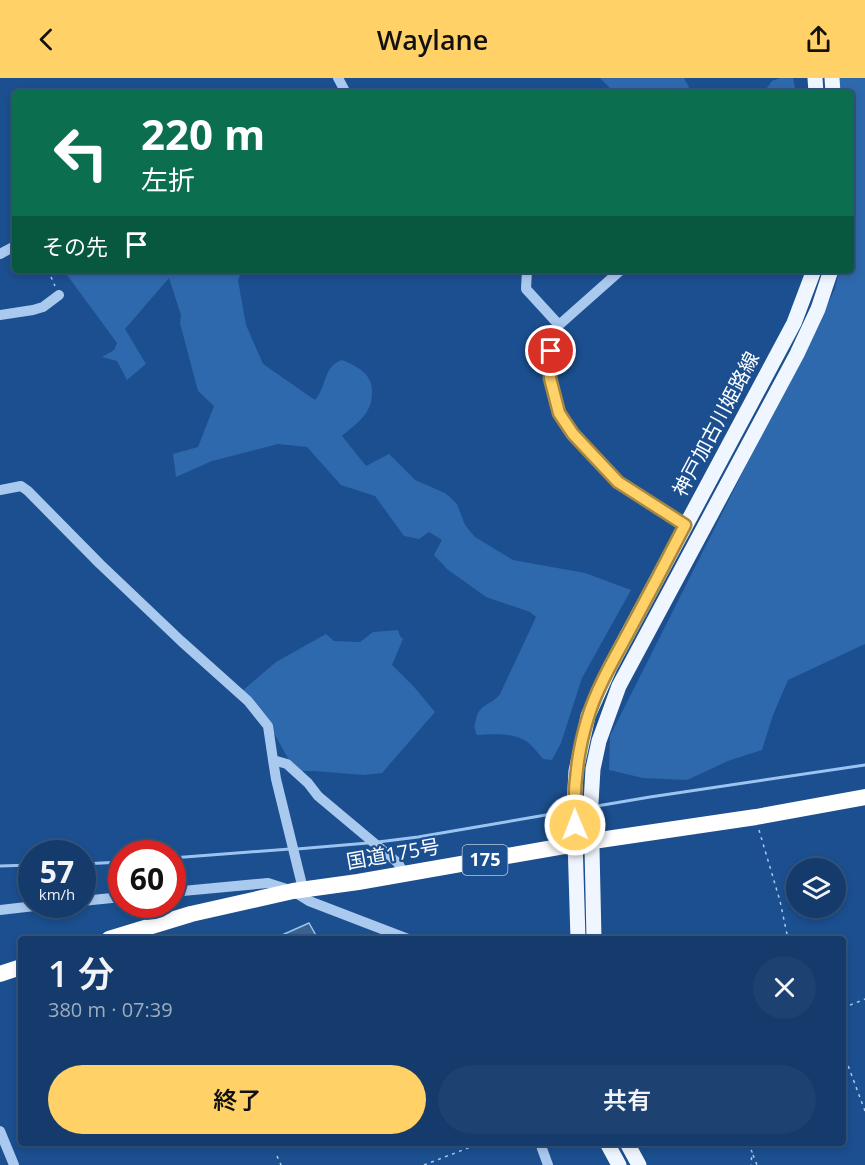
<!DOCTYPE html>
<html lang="ja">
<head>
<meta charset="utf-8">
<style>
	:root { --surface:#143b6b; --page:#1d4271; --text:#f1f3f6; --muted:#9dadc1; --line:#33557e; --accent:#ffd166 }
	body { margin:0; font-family:"Open Sans","Noto Sans JP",sans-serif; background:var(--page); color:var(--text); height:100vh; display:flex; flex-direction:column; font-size:22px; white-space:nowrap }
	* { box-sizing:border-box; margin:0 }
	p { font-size:20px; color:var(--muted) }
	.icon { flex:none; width:33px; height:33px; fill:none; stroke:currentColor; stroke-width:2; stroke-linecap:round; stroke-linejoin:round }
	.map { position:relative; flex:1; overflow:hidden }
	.details { position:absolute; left:18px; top:858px; width:828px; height:210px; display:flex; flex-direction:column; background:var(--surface); border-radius:6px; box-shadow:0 3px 9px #0003,0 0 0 2px var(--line) }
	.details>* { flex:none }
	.guide { position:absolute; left:12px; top:12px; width:842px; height:183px; border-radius:6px; box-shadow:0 3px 9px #0003,0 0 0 2px var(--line); background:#0b6e4f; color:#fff; overflow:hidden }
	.fabs { position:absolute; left:786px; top:780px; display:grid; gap:12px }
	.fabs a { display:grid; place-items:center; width:60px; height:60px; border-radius:50%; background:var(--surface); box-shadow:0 3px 9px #0003,0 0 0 2px var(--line); font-size:30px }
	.speed { position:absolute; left:18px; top:762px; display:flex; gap:12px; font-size:30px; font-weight:700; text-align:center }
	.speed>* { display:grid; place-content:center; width:78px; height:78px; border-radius:50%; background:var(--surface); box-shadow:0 3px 9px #0003,0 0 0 2px var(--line); line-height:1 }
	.speed small { font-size:15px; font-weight:400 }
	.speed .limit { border:9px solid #d22; background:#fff; color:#111 }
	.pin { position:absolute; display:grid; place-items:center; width:51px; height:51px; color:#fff; margin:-26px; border:3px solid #fff; border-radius:50%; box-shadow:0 2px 6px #0007 }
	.me { position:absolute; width:66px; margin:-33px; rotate:359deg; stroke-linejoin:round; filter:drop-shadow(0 0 4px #0008) }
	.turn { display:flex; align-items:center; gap:21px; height:126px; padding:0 30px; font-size:27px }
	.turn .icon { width:78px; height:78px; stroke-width:2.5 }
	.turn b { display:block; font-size:42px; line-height:51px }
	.then { display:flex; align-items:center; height:57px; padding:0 30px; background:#0003; gap:12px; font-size:22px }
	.round { display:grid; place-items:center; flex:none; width:63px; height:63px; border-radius:32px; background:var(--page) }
	.headline { display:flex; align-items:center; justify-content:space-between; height:102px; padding:0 30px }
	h1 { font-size:36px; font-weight:600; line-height:45px }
	.cta { display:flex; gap:12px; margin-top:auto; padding:12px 30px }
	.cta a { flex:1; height:69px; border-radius:36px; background:var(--accent); color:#111; font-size:24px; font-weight:600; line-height:69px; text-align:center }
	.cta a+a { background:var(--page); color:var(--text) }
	header { display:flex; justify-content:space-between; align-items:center; height:78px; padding:0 30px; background:var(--accent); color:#111; font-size:27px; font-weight:600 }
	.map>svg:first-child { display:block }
	.green { fill:#2e69ad }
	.water { fill:#3c6290; stroke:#9cc4f0; stroke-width:1.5 }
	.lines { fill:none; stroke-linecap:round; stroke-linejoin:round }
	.stream { stroke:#9cc4f0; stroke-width:3 }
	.path { stroke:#a9c9ee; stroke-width:1.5; stroke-dasharray:3 4.5; stroke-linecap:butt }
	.minor { stroke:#a9c9ee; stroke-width:10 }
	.major { stroke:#f0f6ff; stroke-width:15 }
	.highway { stroke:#fff; stroke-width:16 }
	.route-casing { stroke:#a68842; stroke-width:15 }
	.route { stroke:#ffd166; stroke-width:10 }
	.labels { text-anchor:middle; stroke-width:4.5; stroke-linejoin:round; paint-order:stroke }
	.shield { fill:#1b4f8f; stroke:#bbcadd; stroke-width:1.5 }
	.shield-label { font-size:18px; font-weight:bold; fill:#fff }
	.street-label { font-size:20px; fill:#fff; stroke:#1b4f8f }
</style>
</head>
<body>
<header><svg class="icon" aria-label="back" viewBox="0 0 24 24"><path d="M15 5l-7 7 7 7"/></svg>Waylane<svg class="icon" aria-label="share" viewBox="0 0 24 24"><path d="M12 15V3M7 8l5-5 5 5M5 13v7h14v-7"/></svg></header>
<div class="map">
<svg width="865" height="1087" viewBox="0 0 865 1087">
	<rect width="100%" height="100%" fill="#1b4f8f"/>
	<path class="green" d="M 600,0 L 684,0 L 692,15 L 615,15 Z
		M 780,0 L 793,0 L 796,15 L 763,15 L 772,3 Z
		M 839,0 L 865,0 L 865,566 L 788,602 L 773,637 L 762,672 L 728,683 L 687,702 L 643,700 L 609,692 L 610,658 L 835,211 L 839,192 L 850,192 L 850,15 L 840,15 Z
		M 64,192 L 242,192 L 238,202 L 246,247 L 263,286 L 315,322 C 327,309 323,288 342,282 C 356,288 372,295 372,313 C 372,321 371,328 366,335 C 360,344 350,351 342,358 L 366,388 L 389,376 L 415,402 L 445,415 L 451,420 L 457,426 L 465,447 L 475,459 L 513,482 L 585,495 L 631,512 L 582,600 L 561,665 L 552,682 L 543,681 C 539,676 535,671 530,666 C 516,654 494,656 477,657 C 474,651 474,648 476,642 C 479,625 491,628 500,616 L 536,539 L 530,534 L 486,519 L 447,491 L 434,477 L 442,462 L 429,454 L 419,461 L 404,458 L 375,418 L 341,407 L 307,369 L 278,366 L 212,383 L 176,399 L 173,376 L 198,369 L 214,328 L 198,313 L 180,245 L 181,237 L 169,200 L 125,251 L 146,286 L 127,302 L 117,283 L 102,279 L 114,272 L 117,265 L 67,197 Z
		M 398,552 L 400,558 L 403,561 L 392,587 L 415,610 L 435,634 L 382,695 L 364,697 L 314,693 L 295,693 L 271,650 L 242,613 L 276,584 L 326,556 L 334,563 L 360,564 L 373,554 Z"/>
	<path class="water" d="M 309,845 L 318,861 L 273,861 Z"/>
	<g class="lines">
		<path class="stream" d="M 597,728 L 650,719 L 865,687
			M 378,764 L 418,759 L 569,733
			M 297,771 L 368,765
			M 172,780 L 290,771
			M 82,786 L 122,784
			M 0,788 L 32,787"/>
		<path class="path" d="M 48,192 L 55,208
			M 759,752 L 780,823 L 788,861
			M 843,930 L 865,921
			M 843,974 L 865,1033
			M 748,1065 L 752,1074 L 751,1087
			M 753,1077 L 757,1087
			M 277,1078 L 281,1087
			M 424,1087 L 481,1065"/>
		<path class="minor" d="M 338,0 L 346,15
			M 0,176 L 15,168
			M 527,192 L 526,211 L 559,247
			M 621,192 L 559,247 L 554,255 L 551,273 L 550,300 L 559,335 L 573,355 L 618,404 L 685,447
			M 0,237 L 33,232 L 43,229 L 59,217
			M 0,412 L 21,408 L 28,413 L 100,486 L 181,563 L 248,623 L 268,648 L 273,682 L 287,686 L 308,705 L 318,718 L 398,785 L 404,796
			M 273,682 L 276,701 L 303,811
			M 172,814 L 268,805 L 293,813 L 309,823 L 408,861
			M 82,823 L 122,819
			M 0,832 L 52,826
			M 0,1053 L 14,1087
			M 540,1065 L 548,1087"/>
		<path class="major" d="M 815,0 L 816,15
			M 832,0 L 833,15
			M 578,861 L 574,729 L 576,693 L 588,638 L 610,589 L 794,245 L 814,192
			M 594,861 L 591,725 L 593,691 L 599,663 L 619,608 L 797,276 L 818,231 L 831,192
			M 607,1065 L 619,1087
			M 627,1065 L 639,1087"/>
		<path class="highway" d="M 109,861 L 191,836 L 293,813 L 358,804 L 593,763 L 756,739 L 865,719
			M 0,896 L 21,889"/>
	</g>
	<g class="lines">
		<g class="route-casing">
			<path id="route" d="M 551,273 L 550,300 L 559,335 L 573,356 L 618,404 L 685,447 C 666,484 647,520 627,557 C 613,583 597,610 588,639 C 577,675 573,710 575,747"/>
		</g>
		<use href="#route" class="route"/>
	</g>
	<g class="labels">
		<rect class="shield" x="462.5" y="767" width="45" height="30" rx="4.5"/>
		<g class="shield-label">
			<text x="485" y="788">175</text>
		</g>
		<g class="street-label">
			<text transform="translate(716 346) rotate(-62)" y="7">神戸加古川姫路線</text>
			<text transform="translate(393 776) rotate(-10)" y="7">国道175号</text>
		</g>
	</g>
</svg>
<div class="fabs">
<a><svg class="icon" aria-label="layers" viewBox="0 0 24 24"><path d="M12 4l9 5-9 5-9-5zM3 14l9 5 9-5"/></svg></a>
</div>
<div class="speed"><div>57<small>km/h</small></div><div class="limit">60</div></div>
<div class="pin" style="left:551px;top:273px;background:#d93025"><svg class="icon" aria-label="arrive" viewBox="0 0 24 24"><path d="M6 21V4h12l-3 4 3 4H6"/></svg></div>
<svg class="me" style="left:575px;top:747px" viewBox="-20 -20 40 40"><circle r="17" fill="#ffd166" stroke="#fff" stroke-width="3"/><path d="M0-11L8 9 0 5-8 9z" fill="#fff"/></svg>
<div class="guide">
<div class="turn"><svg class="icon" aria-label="left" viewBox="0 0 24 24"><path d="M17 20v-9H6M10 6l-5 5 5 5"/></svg><div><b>220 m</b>左折</div></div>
<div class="then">その先<svg class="icon" aria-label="arrive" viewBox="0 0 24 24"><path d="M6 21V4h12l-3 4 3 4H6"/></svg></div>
</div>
<section class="details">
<div class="headline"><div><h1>1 分</h1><p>380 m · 07:39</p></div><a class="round"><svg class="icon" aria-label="close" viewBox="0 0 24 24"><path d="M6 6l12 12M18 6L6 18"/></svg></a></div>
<div class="cta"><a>終了</a><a>共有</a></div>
</section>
</div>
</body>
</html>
